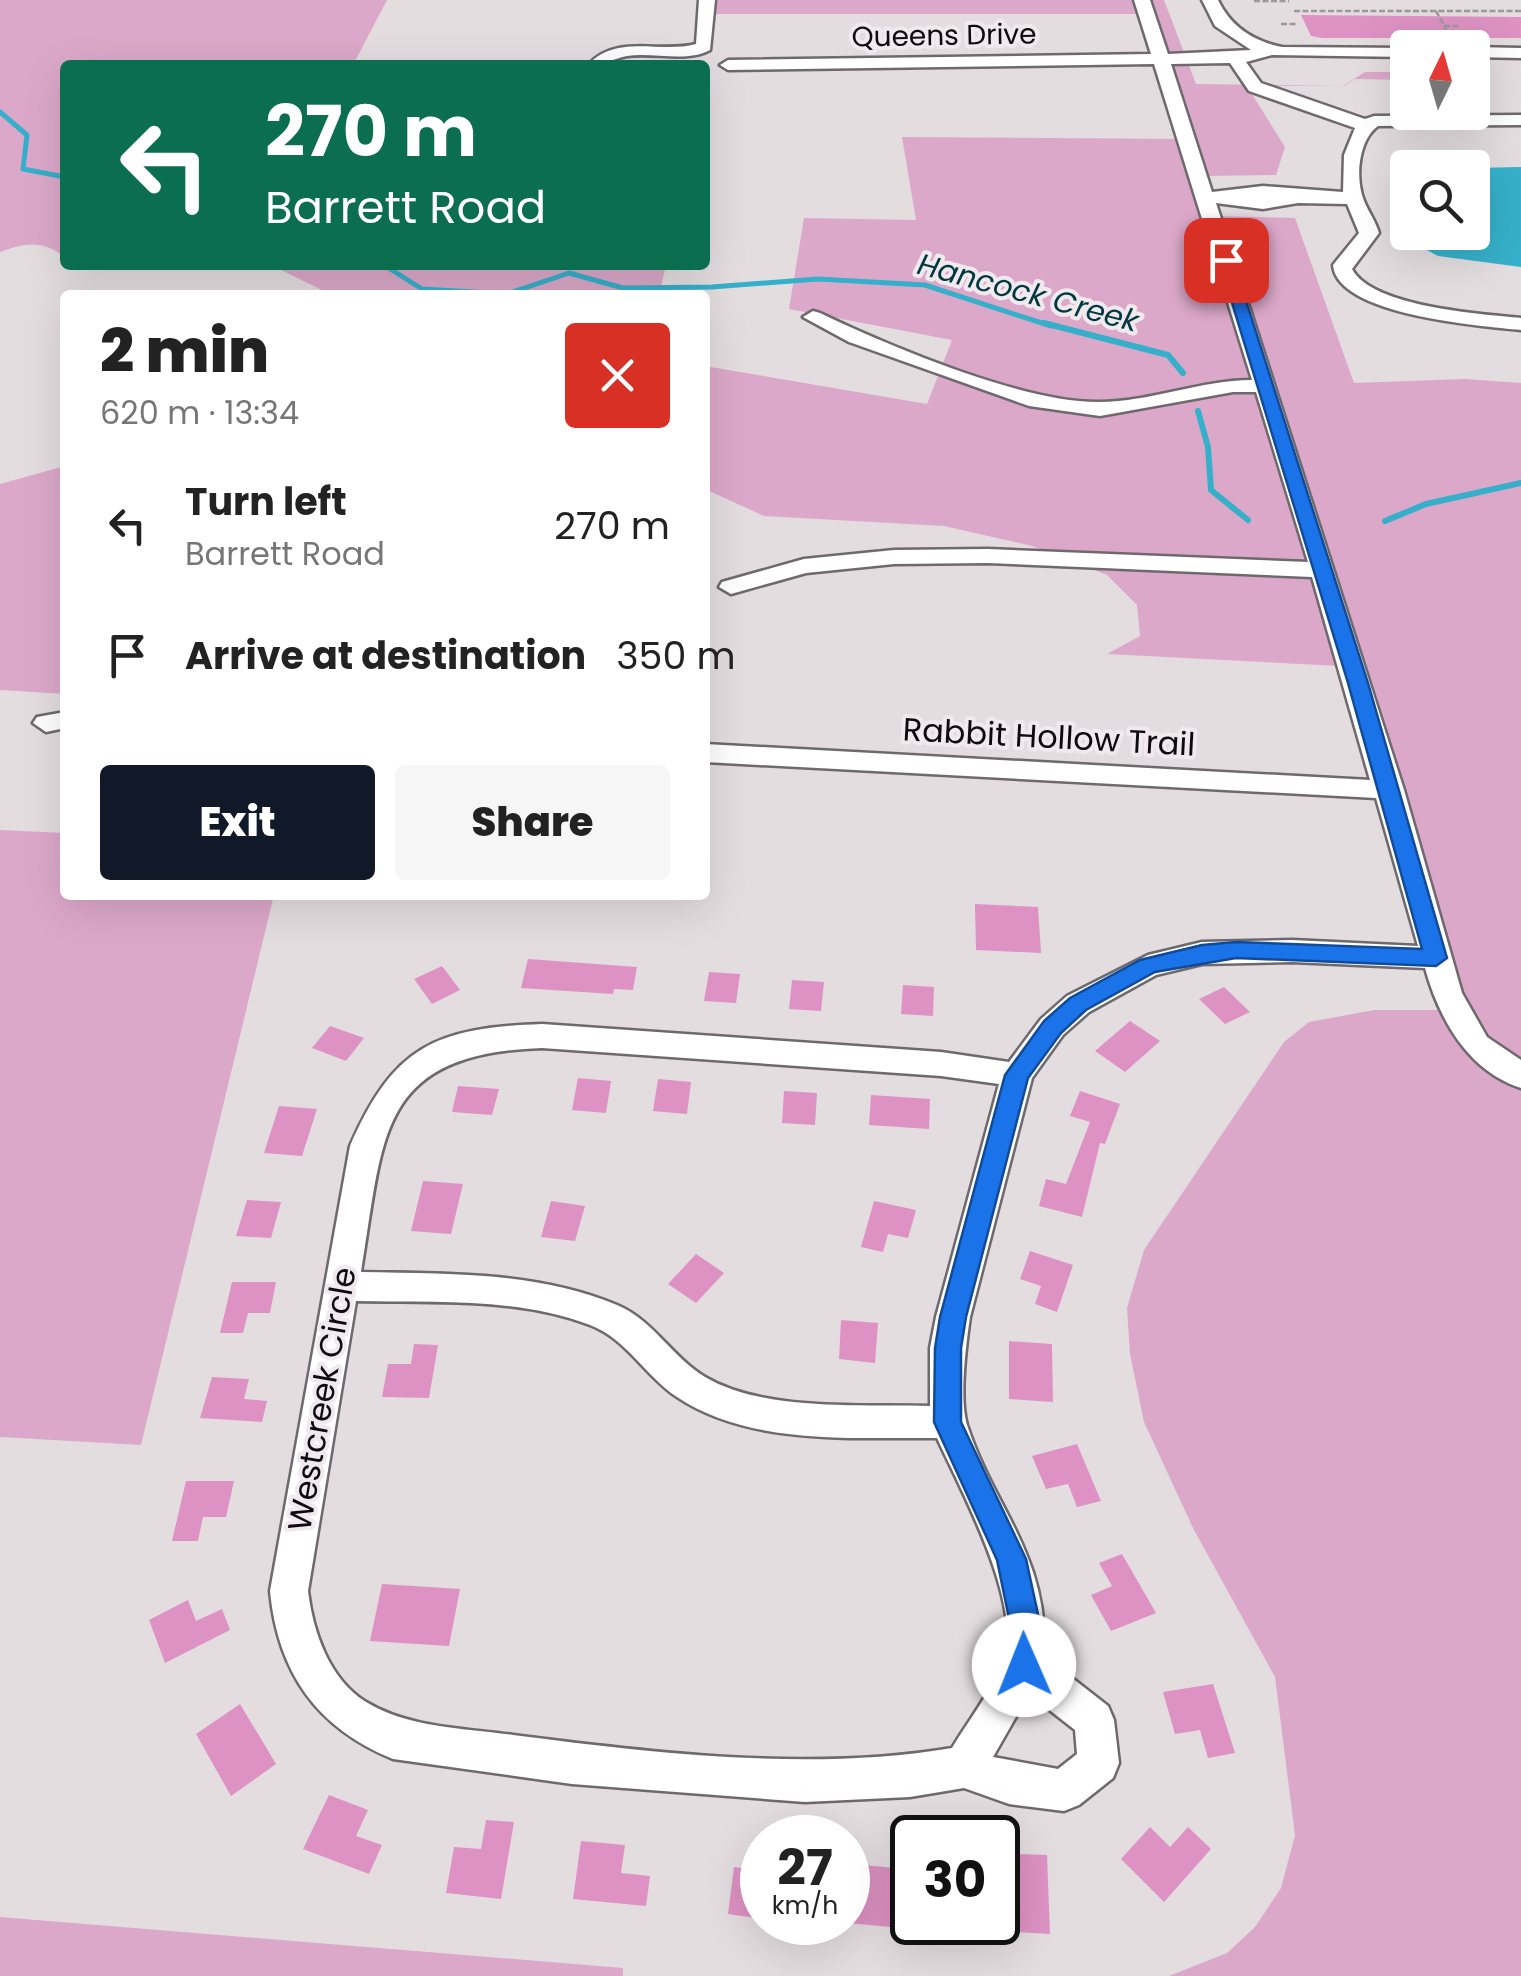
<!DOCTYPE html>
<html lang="en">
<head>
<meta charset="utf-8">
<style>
	:root { --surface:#fff; --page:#f6f6f6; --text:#222; --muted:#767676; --accent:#111827 }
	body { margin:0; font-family:Poppins,sans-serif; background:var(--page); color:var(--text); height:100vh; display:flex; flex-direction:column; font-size:38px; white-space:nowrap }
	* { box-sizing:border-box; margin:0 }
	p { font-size:32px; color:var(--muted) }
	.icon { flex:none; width:55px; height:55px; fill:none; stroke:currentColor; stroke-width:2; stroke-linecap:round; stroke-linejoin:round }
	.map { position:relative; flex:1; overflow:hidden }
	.side { position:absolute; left:60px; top:290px; width:650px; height:610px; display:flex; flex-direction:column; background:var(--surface); border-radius:10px; box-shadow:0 10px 40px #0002 }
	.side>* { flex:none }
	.banner { position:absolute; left:60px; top:60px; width:650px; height:210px; border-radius:10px; box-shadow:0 10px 40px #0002; background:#0b6e4f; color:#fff; overflow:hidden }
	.needle { width:65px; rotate:5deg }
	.controls { position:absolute; left:1390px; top:30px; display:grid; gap:20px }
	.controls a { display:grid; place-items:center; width:100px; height:100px; border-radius:10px; background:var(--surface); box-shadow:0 10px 40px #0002; font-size:50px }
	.speed { position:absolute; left:740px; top:1815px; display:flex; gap:20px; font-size:50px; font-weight:700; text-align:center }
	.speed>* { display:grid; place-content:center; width:130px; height:130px; border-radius:50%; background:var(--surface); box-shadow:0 10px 40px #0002; line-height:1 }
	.speed small { font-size:25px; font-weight:400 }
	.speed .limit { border:5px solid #111; border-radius:15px; background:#fff; color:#111 }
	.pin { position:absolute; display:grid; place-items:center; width:85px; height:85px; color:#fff; margin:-42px; border-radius:20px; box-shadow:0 5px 15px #0006 }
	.me { position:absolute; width:110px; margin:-55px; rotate:359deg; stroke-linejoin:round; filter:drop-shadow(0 0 8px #0008) }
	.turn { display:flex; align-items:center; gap:35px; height:210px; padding:0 40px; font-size:45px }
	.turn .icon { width:130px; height:130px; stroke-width:2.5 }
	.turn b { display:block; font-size:70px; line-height:85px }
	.round { display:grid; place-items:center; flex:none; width:105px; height:105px; border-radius:10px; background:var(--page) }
	.summary { display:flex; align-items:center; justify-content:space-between; height:170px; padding:0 40px }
	h1 { font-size:60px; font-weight:800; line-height:75px }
	.primary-button { display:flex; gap:20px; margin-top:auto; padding:20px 40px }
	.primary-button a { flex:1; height:115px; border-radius:10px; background:var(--accent); color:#fff; font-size:40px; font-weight:800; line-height:115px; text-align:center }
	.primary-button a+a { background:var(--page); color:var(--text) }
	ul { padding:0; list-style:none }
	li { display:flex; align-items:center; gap:30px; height:130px; padding:0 40px }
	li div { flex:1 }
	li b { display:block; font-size:38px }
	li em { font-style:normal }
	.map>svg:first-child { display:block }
	.green { fill:#dca8c9 }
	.water { fill:#36b0ca }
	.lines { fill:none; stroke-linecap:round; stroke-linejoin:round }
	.stream-far1 { stroke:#36b0ca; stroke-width:5 }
	.stream { stroke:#36b0ca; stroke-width:6 }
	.building { fill:#dd92c3 }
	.minor-casing { stroke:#6e696c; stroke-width:5 }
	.path { stroke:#9d999b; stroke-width:2.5; stroke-dasharray:6 2.5; stroke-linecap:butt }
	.minor { fill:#fff; fill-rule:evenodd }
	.route { fill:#1a73e8; stroke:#114b97; stroke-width:2.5 }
	.labels { text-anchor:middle; stroke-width:8; stroke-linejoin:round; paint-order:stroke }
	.far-street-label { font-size:28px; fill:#0d0b0c; stroke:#f0eaee }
	.far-water-label { font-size:30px; font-style:italic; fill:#003741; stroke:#f0eaee }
	.street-label { font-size:32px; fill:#0d0b0c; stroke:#f0eaee }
</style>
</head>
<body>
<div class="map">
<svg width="1521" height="1976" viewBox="0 0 1521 1976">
	<rect width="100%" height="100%" fill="#e3dde0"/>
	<path class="green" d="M 0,0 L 387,0 L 353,65 L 65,65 L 65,258 C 44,239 24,243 0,252 Z
		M 716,0 L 1134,0 L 1139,14 L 714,14 Z
		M 1150,0 L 1164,0 L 1196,84 L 1343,86 L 1365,72 L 1407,72 L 1407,80 L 1355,79 L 1344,86 L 1247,86 L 1285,147 L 1276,175 L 1208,176 L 1221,216 L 1295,218 L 1354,383 L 1464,379 L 1521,383 L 1521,1063 L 1488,1040 L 1462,992 L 1370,683 Z
		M 902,137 L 1178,139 L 1340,666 L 1107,654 L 1140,636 L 1137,605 L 1107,575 L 1032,546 L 944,526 L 764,516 L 705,489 L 705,366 L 927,404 L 952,340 L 789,309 L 804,218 L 916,220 Z
		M 271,265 L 666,265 L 659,295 L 332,295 Z
		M 65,466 L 65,694 L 0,690 L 0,484 Z
		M 0,830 L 65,833 L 65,895 L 274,895 L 141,1445 L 0,1437 Z
		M 1374,1010 L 1441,1010 C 1459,1048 1485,1070 1521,1089 L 1521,1976 L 1169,1976 L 1227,1953 L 1255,1927 L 1281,1888 L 1295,1835 L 1275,1677 L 1194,1530 L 1144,1422 L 1130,1354 L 1127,1308 L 1144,1250 L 1284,1042 L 1309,1022 Z
		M 0,1917 L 623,1968 L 623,1976 L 0,1976 Z"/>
	<path class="water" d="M 1521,167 L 1521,267 L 1438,256 L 1423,248 L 1425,233 L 1472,232 L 1473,168 Z"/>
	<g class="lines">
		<path class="stream-far1" d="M 0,112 L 27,135 L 23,169 L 65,177
			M 384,265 L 422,289 L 507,294 L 569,273 L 623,288 L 712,287 L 818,279 L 925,285 L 1051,326"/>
		<path class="stream" d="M 1044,323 L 1168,355 L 1183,373
			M 1198,411 L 1208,447 L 1211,490 L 1248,520
			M 1385,521 L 1426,504 L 1521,483"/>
	</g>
	<path class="building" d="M 1301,15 L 1521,17 L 1521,38 L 1322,38 L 1311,36 Z
		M 975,904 L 1038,907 L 1041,953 L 976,950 Z
		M 528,959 L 583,963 L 637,967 L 633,990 L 614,989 L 613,994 L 521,988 Z
		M 442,966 L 460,990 L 432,1004 L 414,979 Z
		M 709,972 L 740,974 L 736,1003 L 704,1001 Z
		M 792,980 L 824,982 L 821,1011 L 789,1009 Z
		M 903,985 L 934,987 L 933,1016 L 901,1014 Z
		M 1224,987 L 1250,1012 L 1225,1024 L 1199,999 Z
		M 1130,1021 L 1160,1041 L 1125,1072 L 1095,1051 Z
		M 330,1026 L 364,1038 L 346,1061 L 312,1048 Z
		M 578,1078 L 611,1081 L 606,1113 L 572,1110 Z
		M 658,1079 L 691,1082 L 687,1114 L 653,1111 Z
		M 458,1086 L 499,1089 L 492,1115 L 452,1112 Z
		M 784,1091 L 817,1093 L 815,1125 L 782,1123 Z
		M 1080,1091 L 1120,1104 L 1105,1144 L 1100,1143 L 1082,1217 L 1039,1206 L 1046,1179 L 1066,1184 L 1090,1122 L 1070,1116 Z
		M 871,1095 L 930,1099 L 929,1129 L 869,1125 Z
		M 279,1106 L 317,1109 L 302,1156 L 264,1153 Z
		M 423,1181 L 463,1184 L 451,1234 L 411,1231 Z
		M 247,1200 L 281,1202 L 271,1238 L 236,1236 Z
		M 551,1201 L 585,1206 L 575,1241 L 541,1237 Z
		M 874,1201 L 916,1210 L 908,1238 L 888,1234 L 883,1252 L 861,1247 Z
		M 1030,1251 L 1073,1265 L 1057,1312 L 1035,1304 L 1041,1286 L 1020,1279 Z
		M 696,1254 L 724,1273 L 696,1303 L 668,1284 Z
		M 232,1282 L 276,1282 L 270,1313 L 248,1313 L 243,1333 L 220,1333 Z
		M 841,1320 L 878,1323 L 875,1363 L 839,1359 Z
		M 1009,1341 L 1052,1344 L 1053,1402 L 1009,1399 Z
		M 414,1344 L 438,1345 L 429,1398 L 382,1397 L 388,1364 L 411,1364 Z
		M 212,1377 L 249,1379 L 244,1399 L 267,1401 L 262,1422 L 200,1418 Z
		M 1077,1444 L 1101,1501 L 1077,1507 L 1068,1484 L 1046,1489 L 1032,1456 Z
		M 186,1481 L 234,1481 L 226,1517 L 203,1517 L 198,1541 L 172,1541 Z
		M 1122,1554 L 1156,1613 L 1111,1631 L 1091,1595 L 1112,1586 L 1099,1563 Z
		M 382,1584 L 460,1589 L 449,1646 L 370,1641 Z
		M 188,1600 L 196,1621 L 222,1609 L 230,1630 L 165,1663 L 149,1620 Z
		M 1213,1684 L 1235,1753 L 1208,1758 L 1200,1730 L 1175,1734 L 1163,1692 Z
		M 240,1704 L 276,1764 L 231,1796 L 196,1734 Z
		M 329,1795 L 368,1810 L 356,1836 L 382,1845 L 369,1874 L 303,1849 Z
		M 486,1820 L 514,1822 L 501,1899 L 446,1893 L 454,1847 L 481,1849 Z
		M 1150,1827 L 1170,1847 L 1188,1827 L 1211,1849 L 1164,1902 L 1121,1859 Z
		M 581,1841 L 625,1845 L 621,1873 L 650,1876 L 646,1906 L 573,1899 Z
		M 1018,1854 L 1047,1855 L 1050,1934 L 998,1931 L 998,1883 L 1019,1884 Z
		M 852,1864 L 896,1868 L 895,1896 L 912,1898 L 912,1929 L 848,1923 Z
		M 734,1867 L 762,1871 L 762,1919 L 728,1914 Z"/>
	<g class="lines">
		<g class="minor-casing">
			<path id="minor" d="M 699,0 L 715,0 L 710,50 C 686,63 654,52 627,56 C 612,59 603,65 588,65 C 617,33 660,54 696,44 Z
				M 1134,0 L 1150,0 L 1168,54 L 1251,50 L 1215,26 L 1202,0 L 1218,0 C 1231,27 1253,41 1282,47 L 1410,48 L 1408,57 L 1272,55 L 1246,62 L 1261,83 L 1365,119 L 1374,116 L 1521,115 L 1521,125 L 1378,126 C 1359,140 1356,174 1362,195 C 1366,209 1375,219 1379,233 L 1352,269 C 1372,307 1481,314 1521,318 L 1521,330 C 1480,326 1337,315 1333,265 L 1359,233 L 1347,204 L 1298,203 L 1263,209 L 1216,203 L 1404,790 L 1462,993 L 1487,1037 L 1521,1060 L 1521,1088 C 1468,1071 1439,1019 1425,968 L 1292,962 L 1202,964 L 1156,975 L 1089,1012 L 1063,1035 L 1032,1078 L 970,1317 C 966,1345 959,1398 967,1425 C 995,1510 1049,1556 1044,1656 L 1108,1706 L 1114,1720 L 1119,1763 L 1113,1778 L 1079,1805 L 1064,1811 L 1009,1804 L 964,1788 L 910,1797 L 805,1802 L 572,1784 L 393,1759 C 317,1728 278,1673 270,1591 L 350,1146 C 394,1046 435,1028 542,1024 L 941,1052 L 1009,1062 L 1041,1019 L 1067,996 L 1148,955 L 1202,942 L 1292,940 L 1418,946 L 1376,798 L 705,762 L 705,744 L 1370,780 L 1312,577 L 988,563 L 894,564 L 806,573 L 731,594 L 719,587 L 722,582 L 804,559 L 894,550 L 988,549 L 1308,562 L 1256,392 L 1233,392 L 1100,416 L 1029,406 L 849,342 L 803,317 L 813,311 L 820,313 C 889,346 1024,403 1099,402 C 1150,402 1201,380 1252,380 L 1154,64 L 728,70 L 720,65 L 728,60 L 1151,54 ZM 1230,63 L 1249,91 L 1355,128 L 1344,155 L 1343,192 L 1263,186 L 1212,192 L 1171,64 ZM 542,1048 L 941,1076 L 999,1084 L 936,1317 L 930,1348 L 930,1406 C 863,1404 764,1412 705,1377 C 672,1357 653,1320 617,1305 C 536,1271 447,1274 361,1272 C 384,1136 376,1054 542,1048 ZM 356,1301 C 433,1303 517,1297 590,1325 C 627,1339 645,1376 677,1397 C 750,1446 854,1437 937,1438 C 961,1490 1025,1607 1003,1663 C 991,1692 968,1721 952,1748 C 811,1772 654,1753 513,1735 C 463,1728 409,1728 366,1702 C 329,1679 313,1632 308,1591 ZM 1029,1694 L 1075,1730 L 1077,1754 L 1058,1769 L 993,1757 Z
				M 1472,47 L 1521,48 L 1521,58 L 1472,57 Z
				M 65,712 L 65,728 L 46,732 L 33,723 L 37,717 Z"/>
		</g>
		<path class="path" d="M 1254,1 L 1289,1
			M 1294,11 L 1521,11
			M 1436,11 L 1454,44
			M 1281,24 L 1298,24
			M 1444,26 L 1460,26"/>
		<use href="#minor" class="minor"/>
	</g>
	<path class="route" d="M 1226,256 L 1233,260 L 1368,683 L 1447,958 L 1436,966 L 1236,958 L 1155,972 L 1086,1010 L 1061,1033 L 1028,1078 L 966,1317 L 961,1348 L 961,1422 L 1026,1559 L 1041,1628 L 1039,1665 L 1035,1676 L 1024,1680 L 1014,1676 L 1009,1665 L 1011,1628 L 997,1560 L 934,1422 L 935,1348 L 940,1317 L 1005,1075 L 1044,1021 L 1070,998 L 1140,960 L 1202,945 L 1236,942 L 1422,949 L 1348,683 L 1219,260 Z"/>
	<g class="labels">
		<g class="far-street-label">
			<text transform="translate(944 35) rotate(-1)" y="10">Queens Drive</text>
		</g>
		<g class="far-water-label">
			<text transform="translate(1028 293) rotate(15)" y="10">Hancock Creek</text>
		</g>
		<g class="street-label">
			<text transform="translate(1049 737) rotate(3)" y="11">Rabbit Hollow Trail</text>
			<text transform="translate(322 1399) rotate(-80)" y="11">Westcreek Circle</text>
		</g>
	</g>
</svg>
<div class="controls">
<a><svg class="needle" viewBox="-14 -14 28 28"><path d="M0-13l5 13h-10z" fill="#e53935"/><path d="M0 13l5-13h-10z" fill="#767676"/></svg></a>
<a><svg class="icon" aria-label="search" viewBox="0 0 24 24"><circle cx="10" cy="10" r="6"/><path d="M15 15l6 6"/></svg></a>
</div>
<div class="speed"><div>27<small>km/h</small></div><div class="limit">30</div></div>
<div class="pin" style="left:1226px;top:260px;background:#d93025"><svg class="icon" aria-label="arrive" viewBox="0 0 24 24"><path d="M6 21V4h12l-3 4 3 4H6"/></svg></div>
<svg class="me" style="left:1024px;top:1665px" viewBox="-20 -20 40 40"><circle r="19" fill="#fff"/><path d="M0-13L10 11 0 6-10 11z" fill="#1a73e8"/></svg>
<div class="banner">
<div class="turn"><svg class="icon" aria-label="left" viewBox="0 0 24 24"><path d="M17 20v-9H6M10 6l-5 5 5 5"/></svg><div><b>270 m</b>Barrett Road</div></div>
</div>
<section class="side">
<div class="summary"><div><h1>2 min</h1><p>620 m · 13:34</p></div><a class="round" style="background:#d93025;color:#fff"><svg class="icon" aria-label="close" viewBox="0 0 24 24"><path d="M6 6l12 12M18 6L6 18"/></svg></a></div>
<ul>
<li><svg class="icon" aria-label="left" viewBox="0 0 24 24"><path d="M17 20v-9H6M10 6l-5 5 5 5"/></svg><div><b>Turn left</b><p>Barrett Road</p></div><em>270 m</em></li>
<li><svg class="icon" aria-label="arrive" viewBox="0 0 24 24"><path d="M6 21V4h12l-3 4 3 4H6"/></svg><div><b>Arrive at destination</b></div><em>350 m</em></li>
</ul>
<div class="primary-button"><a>Exit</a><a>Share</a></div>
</section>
</div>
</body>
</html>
